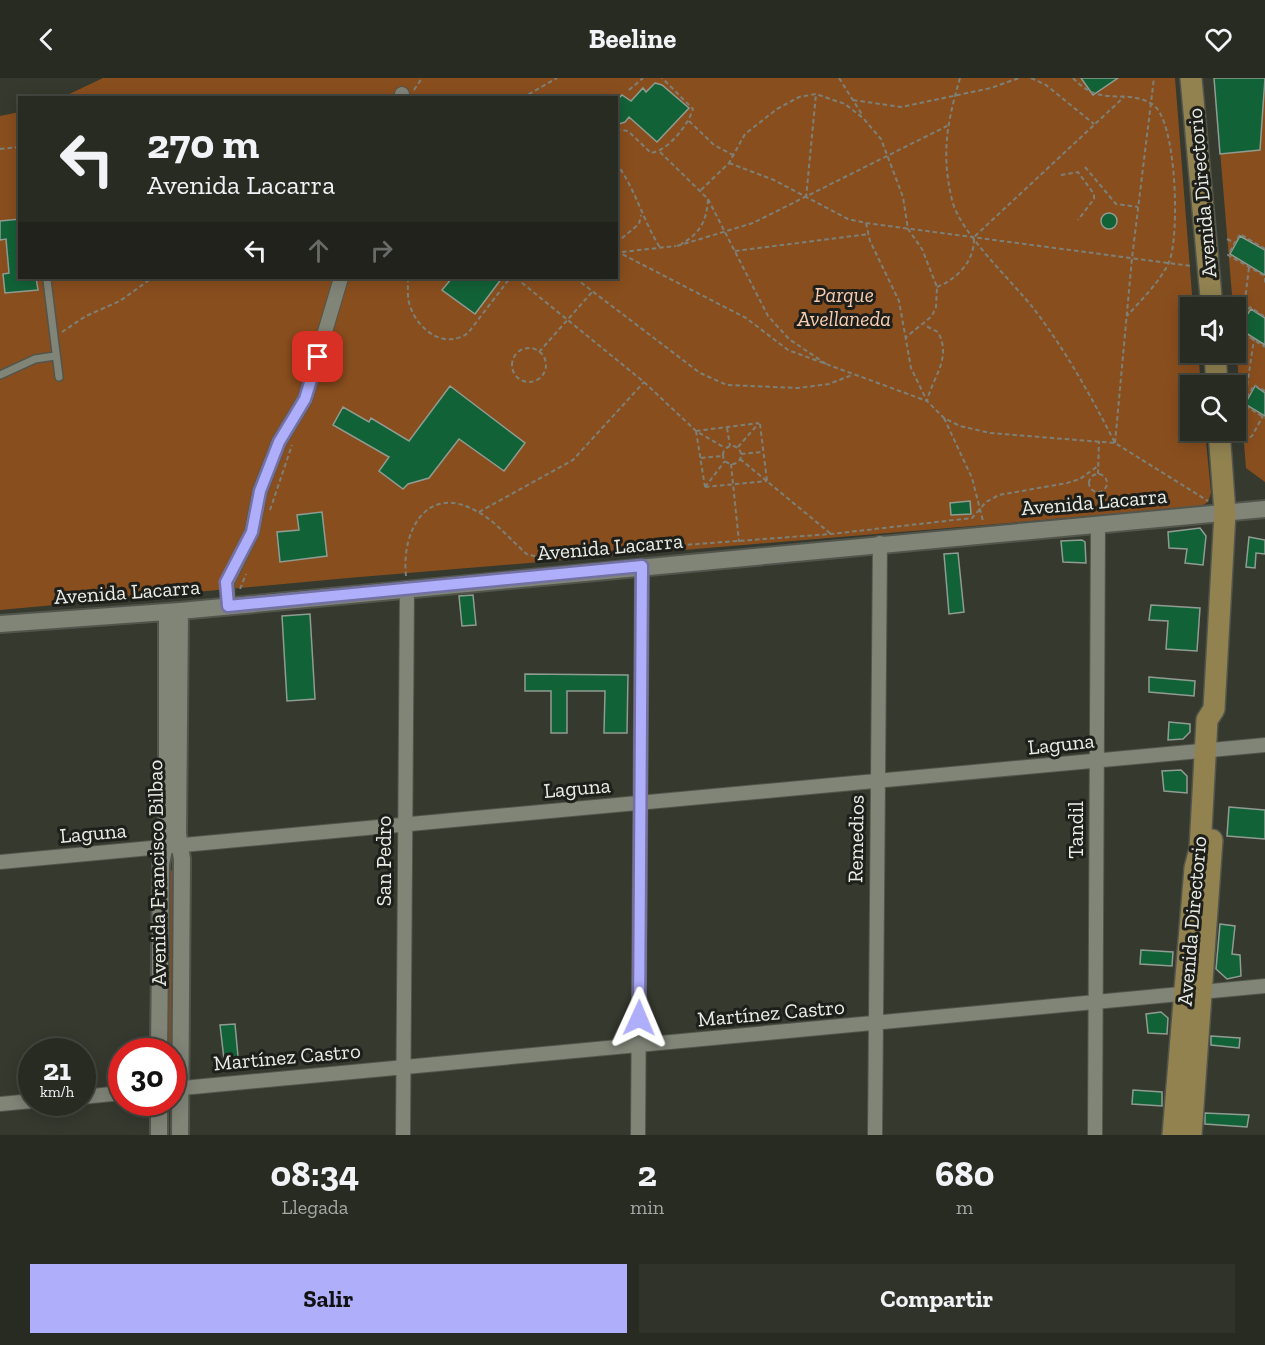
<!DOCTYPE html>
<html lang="es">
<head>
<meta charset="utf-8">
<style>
	:root { --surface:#282b22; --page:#30332a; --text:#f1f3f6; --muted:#a5a7a5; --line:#444740; --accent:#afaefa }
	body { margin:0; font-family:"Zilla Slab",serif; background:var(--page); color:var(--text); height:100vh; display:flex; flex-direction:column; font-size:22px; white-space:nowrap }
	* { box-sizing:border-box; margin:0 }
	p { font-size:20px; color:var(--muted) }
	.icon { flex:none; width:33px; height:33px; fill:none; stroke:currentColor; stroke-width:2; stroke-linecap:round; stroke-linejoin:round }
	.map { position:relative; height:1057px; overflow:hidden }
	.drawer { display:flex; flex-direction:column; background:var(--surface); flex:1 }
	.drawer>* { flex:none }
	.hud { position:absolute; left:18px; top:18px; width:600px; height:183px; border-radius:0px; box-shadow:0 3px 15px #0003,0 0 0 2px var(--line); background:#282b22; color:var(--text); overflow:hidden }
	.tools { position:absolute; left:1180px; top:219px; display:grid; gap:12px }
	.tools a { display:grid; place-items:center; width:66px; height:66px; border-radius:0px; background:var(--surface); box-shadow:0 3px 15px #0003,0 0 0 2px var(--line); font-size:30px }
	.speed { position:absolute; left:18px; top:960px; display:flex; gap:12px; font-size:30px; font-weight:700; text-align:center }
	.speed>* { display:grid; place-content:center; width:78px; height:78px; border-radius:50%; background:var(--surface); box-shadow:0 3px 15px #0003,0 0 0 2px var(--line); line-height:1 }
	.speed small { font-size:15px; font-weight:400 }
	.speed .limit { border:9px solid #d22; background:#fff; color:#111 }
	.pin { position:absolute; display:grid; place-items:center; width:51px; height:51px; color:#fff; margin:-26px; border-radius:12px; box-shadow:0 3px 9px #0006 }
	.me { position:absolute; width:66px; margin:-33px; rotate:1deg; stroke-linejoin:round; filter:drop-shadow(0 0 4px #0008) }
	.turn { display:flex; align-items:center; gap:21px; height:126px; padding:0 30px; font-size:27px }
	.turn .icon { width:78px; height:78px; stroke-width:2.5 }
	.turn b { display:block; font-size:42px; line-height:51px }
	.lanes { display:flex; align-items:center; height:57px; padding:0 30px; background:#0003; justify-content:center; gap:30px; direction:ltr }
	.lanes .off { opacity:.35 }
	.eta { display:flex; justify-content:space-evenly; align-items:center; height:102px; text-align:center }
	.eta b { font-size:36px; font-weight:800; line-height:42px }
	.action { display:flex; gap:12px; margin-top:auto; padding:12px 30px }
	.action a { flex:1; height:69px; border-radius:0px; background:var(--accent); color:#111; font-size:24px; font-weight:800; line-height:69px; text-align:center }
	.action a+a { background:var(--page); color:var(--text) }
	header { display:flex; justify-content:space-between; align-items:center; height:78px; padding:0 30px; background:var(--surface); font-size:27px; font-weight:800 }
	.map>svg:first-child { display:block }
	.green { fill:#894e1e }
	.building { fill:#126237; stroke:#909c93; stroke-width:1.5 }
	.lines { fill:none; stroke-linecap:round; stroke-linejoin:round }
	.service-casing { stroke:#52554c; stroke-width:10 }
	.minor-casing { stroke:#52554c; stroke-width:16 }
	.tertiary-casing { stroke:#52554c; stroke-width:20 }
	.primary-casing { stroke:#52554c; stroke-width:24 }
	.path { stroke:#7d8077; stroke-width:2; stroke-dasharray:4.5 3; stroke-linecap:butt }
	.service { stroke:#818578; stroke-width:7 }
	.minor { stroke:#818578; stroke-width:14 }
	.tertiary { stroke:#818578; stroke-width:16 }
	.primary { stroke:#918250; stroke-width:21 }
	.route-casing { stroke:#7271a2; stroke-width:15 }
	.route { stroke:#afaefa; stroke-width:10 }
	.labels { text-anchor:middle; stroke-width:6; stroke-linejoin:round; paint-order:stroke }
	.street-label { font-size:21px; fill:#eaede6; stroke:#1e1f1a }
	.park-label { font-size:21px; font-style:italic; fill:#f9cdb0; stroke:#1e1f1a }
</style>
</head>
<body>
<header><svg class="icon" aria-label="back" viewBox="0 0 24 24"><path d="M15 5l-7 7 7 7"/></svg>Beeline<svg class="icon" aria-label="heart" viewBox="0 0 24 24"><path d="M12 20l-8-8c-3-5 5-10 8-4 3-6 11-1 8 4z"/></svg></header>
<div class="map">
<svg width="1265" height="1057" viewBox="0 0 1265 1057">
	<rect width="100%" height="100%" fill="#35392e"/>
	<path class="green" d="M 103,0 L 1081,0 L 1093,17 L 1118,0 L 1175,0 L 1193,229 L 1191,230 L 1191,274 L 1198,275 L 1201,307 L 1191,308 L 1191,352 L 1205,353 L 1211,415 L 1208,424 L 1200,429 L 348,500 L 0,532 L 0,38 L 19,34 L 20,200 L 616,200 L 616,20 L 63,19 Z
		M 1214,0 L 1265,0 L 1265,172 L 1241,158 L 1230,176 L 1265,197 L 1265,240 L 1251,232 L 1238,250 L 1265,267 L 1265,315 L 1255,309 L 1245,326 L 1265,338 L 1265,404 L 1246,390 L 1236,267 L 1236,230 L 1233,229 Z
		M 173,792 L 172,974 L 165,974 L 169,793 Z"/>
	<path class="building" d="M 1081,0 L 1118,0 L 1093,17 Z
		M 1214,0 L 1265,0 L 1260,72 L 1220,76 Z
		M 655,5 L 662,7 L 689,30 L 657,64 L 629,39 L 625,44 L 616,47 L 619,30 L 616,23 L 622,17 L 631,23 L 643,10 L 646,14 Z
		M1101 143a8 8 0 1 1 16 0a8 8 0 1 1-16 0Z
		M 20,141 L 20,200 L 36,200 L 38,212 L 5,215 L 3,196 L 9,195 L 6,161 L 0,162 L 0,143 Z
		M 1240,158 L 1265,172 L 1265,197 L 1230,176 Z
		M 452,200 L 502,200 L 475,236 L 442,212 Z
		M 1251,231 L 1265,240 L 1265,267 L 1238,250 Z
		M 450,308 L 525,365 L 504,393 L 459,361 L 429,400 L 408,406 L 403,411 L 379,393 L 389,379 L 333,347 L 343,329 L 369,344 L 371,340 L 409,363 Z
		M 1255,308 L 1265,315 L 1265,338 L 1245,326 Z
		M 970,423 L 971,436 L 951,437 L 950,425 Z
		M 322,434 L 327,478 L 280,484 L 277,454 L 299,452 L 297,437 Z
		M 1200,450 L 1206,458 L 1203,487 L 1185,485 L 1187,471 L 1169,470 L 1168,454 Z
		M 1249,459 L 1265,462 L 1265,476 L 1256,475 L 1255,490 L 1246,489 Z
		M 1082,462 L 1085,464 L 1086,485 L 1063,484 L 1061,463 Z
		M 958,475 L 964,534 L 949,536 L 944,476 Z
		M 473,517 L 476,547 L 462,548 L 459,518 Z
		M 1151,527 L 1200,530 L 1197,573 L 1166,571 L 1168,543 L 1149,542 Z
		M 310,536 L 315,621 L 287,623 L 282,538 Z
		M 525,596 L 628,597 L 627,655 L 604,655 L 605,613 L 567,613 L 567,655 L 551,655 L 551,613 L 525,613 Z
		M 1149,599 L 1195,603 L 1194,618 L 1149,614 Z
		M 1169,644 L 1190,646 L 1190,654 L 1183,661 L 1168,662 Z
		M 1181,692 L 1187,698 L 1187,715 L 1164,713 L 1162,693 Z
		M 1229,729 L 1265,732 L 1265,761 L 1227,758 Z
		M 1220,846 L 1235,848 L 1232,876 L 1240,877 L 1241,898 L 1227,901 L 1216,891 Z
		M 1141,872 L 1173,874 L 1172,888 L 1140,886 Z
		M 1161,934 L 1168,940 L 1167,956 L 1148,955 L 1146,936 Z
		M 235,946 L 239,989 L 225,990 L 220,947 Z
		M 1211,958 L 1240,960 L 1239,970 L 1211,967 Z
		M 1133,1012 L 1162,1014 L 1162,1028 L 1132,1026 Z
		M 1205,1035 L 1249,1037 L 1247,1049 L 1205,1046 Z"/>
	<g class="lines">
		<g class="service-casing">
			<path id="service" d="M 47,202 L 59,299
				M 0,297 L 35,281 L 55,278"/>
		</g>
		<g class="minor-casing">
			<path id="minor" d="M 401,20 L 402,16
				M 228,528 L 227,504 L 252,454 L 260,413 L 279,364 L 305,321 L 341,200
				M 0,784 L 1265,667
				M 172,1011 L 1265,908
				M 82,1019 L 122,1015
				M 0,1026 L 32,1023
				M 403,1057 L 407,510
				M 638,1057 L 642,488
				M 875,1057 L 880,465
				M 1095,1057 L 1098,446"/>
		</g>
		<g class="tertiary-casing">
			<path id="tertiary" d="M 180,533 L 178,756 L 182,781 L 180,1057
				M 0,546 L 180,533 L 1265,431
				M 159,974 L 161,786 L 167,757 L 167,534
				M 159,1057 L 159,1024"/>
		</g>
		<g class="primary-casing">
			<path id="primary" d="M 1191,0 L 1212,230
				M 1215,274 L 1217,308
				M 1173,1057 L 1195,790 L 1200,771 L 1207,642 L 1214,631 L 1225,435 L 1219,352
				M 1191,1057 L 1212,762"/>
		</g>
		<path class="path" d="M 839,0 L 863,38
			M 960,0 C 947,45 941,75 952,122 C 960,155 1012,203 1034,231 C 1066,273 1091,318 1115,365
			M 1031,0 L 1046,7 L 1094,46
			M 1073,0 C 1102,31 1123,9 1152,26 C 1177,40 1180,159 1169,184 C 1160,204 1141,222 1127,238
			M 414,12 L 422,0
			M 629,12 L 643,0
			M 522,20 L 557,0
			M 853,22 L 901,29 L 991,10 L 1019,0
			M 689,43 L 714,67 L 733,77
			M 616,51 L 628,53 L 651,75 C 669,72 688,47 693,31 L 662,0
			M 0,71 L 20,69
			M 660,74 L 708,121 C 707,142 700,156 681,166
			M 616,85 C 636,111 643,144 661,171
			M 729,85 L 774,102 L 848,141 L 866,145 L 1191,188
			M 1085,89 L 1116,126 L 1138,129
			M 1061,97 L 1078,94 L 1094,116 L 1094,121 L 1078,142
			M 701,112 L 729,85 L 745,56 L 777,31 L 799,19 L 816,16 L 845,26 L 863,40 L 881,61 L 903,119 L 908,151 L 922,171 L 937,209 L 936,229 L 932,238 L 905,260
			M 806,120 L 816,16
			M 708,121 L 768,238 L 789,261 L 826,286
			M 866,145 L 870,163 L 899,223 L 911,290 L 927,323 L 944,340 L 960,348 L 990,355 L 1115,365 L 1208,423
			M 1227,161 L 1235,165
			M 616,165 L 639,146 L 641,137
			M 677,168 L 753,145 L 947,48
			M 1265,171 L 1240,156 L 1228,177 L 1265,198
			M 616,173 L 746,240 L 788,272 L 927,323 C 933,298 952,281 938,254 L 924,247
			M 735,173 L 869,156
			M 622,174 L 676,168
			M 408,200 C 408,209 407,220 410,228 C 418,252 444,272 468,255 L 510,200
			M 516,200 L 644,304 L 696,353 L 725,370
			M 575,200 L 700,295 L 727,307 L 798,310 L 829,306 L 852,297
			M 1265,200 L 1265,205
			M 56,202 L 94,200
			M 937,209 C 957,201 975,183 974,159 L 1124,19
			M 1236,235 L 1243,239
			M 1243,239 L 1249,189
			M 1236,250 L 1250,229 L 1265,239
			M 1237,251 L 1265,269
			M 62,254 L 86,238 L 120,223 L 152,200
			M512 287a17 17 0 1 1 34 0a17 17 0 1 1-34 0Z
			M 539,274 L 593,213
			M 1240,311 L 1246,315
			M 1265,313 L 1254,307 L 1243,326 L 1265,340
			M 1246,315 L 1254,261
			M 944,340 L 972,400 L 983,443
			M 760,346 L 767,403
			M 727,350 L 730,368
			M 696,353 L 759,345
			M 696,353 L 705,409
			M 1244,364 L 1252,358 L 1263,338
			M 1115,365 L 1132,180 L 1154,0
			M723 377a9 9 0 1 1 18 0a9 9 0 1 1-18 0Z
			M 738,369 L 759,345
			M 741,376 L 762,374
			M 701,380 L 722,378
			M 740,381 L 831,456
			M 731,386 L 739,464
			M1089 405a9 9 0 1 1 18 0a9 9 0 1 1-18 0Z
			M 1098,396 L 1099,363
			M 705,409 L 767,403
			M 705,409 L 725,383
			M 270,432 L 292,367
			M 1098,433 L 1098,415
			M 479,434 L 573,382 L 644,304
			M 406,498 C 401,453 427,404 478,434 C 497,444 511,463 528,477 L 536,478 L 831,456 L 972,440 L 986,424 L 999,417 L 1067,405 L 1080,401 L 1098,388
			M 240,511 L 246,496"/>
		<use href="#service" class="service"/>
		<use href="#minor" class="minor"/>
		<use href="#tertiary" class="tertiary"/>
		<use href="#primary" class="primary"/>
	</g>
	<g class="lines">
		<g class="route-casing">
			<path id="route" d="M 318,279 L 305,321 L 279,364 L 260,413 L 252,454 L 226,504 L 228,528 L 642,488 L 639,940"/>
		</g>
		<use href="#route" class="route"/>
	</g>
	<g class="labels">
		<g class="street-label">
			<text transform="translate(1202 115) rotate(-95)" y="7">Avenida Directorio</text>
			<text transform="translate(1094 424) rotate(-5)" y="7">Avenida Lacarra</text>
			<text transform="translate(610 469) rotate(-5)" y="7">Avenida Lacarra</text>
			<text transform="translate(127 514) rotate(-4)" y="7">Avenida Lacarra</text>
			<text transform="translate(1061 666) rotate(-6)" y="7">Laguna</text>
			<text transform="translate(577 710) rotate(-5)" y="7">Laguna</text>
			<text transform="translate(1076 752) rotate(-90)" y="7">Tandil</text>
			<text transform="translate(93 755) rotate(-5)" y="7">Laguna</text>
			<text transform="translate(856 761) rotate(-89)" y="7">Remedios</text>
			<text transform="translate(384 783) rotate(-90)" y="7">San Pedro</text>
			<text transform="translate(157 795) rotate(-91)" y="7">Avenida Francisco Bilbao</text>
			<text transform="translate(1192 843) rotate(-85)" y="7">Avenida Directorio</text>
			<text transform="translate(771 935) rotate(-5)" y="7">Martínez Castro</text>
			<text transform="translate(287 979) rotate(-5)" y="7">Martínez Castro</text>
		</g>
		<g class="park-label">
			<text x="844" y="224">Parque<tspan x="844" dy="24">Avellaneda</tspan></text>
		</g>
	</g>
</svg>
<div class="tools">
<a><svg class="icon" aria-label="sound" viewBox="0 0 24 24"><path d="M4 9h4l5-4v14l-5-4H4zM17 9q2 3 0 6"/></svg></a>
<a><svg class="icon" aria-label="search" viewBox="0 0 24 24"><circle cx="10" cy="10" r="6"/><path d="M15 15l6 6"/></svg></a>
</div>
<div class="speed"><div>21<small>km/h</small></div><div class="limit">30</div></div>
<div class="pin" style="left:318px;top:279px;background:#d93025"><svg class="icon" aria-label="arrive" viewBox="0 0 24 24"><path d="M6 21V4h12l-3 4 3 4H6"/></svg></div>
<svg class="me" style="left:639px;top:940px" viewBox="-20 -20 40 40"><path d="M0-17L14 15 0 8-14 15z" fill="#afaefa" stroke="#fff" stroke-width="4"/></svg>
<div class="hud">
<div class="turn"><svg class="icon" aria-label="left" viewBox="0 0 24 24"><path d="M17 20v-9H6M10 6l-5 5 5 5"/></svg><div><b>270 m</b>Avenida Lacarra</div></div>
<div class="lanes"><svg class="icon" aria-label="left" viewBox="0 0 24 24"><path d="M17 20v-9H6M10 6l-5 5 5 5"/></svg><svg class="icon off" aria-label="ahead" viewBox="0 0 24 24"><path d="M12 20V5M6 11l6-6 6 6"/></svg><svg class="icon off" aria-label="right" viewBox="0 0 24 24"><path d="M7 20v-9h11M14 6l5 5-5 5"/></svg></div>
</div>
</div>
<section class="drawer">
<div class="eta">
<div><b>08:34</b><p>Llegada</p></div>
<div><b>2</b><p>min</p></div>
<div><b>680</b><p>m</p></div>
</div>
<div class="action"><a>Salir</a><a>Compartir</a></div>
</section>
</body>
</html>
